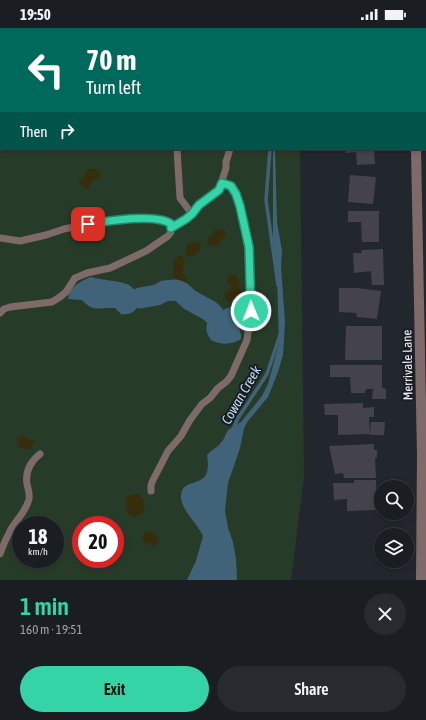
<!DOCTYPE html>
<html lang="en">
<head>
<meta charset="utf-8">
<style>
	:root { --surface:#1a1d22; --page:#272a2f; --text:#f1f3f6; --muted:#9fa2a5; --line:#383b40; --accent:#35d4a7 }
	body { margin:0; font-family:"Asap Condensed",sans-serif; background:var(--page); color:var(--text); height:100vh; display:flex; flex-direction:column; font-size:15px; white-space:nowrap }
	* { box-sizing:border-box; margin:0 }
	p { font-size:13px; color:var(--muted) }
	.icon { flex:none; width:22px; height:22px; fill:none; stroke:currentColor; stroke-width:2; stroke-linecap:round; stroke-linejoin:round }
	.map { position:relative; height:552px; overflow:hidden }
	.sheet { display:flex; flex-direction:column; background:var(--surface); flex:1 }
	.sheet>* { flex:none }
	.guide { position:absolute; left:0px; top:0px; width:426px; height:122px; box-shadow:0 2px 6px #0003,0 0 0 1px var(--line); background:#00695c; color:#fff; overflow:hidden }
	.tools { position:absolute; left:374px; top:452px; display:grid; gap:8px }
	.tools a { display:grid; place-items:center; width:40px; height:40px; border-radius:50%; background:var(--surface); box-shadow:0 2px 6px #0003,0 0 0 1px var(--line); font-size:20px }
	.speed { position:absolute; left:12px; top:488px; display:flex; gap:8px; font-size:20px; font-weight:700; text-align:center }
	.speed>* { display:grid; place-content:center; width:52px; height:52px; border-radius:50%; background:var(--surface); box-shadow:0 2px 6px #0003,0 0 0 1px var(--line); line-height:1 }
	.speed small { font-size:10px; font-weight:400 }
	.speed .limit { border:6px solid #d22; background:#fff; color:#111 }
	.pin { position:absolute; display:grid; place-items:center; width:34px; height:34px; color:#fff; margin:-17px; border-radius:8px; box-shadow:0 2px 6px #0006 }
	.me { position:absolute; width:44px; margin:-22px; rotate:359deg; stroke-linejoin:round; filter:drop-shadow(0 0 3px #0008) }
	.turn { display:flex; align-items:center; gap:14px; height:84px; padding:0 20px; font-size:18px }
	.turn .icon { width:52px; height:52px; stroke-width:2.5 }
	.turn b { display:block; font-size:28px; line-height:34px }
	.then { display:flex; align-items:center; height:38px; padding:0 20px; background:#0003; gap:8px; font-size:15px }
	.round { display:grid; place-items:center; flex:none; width:42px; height:42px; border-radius:21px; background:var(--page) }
	.overview { display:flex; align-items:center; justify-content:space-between; height:68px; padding:0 20px }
	h1 { font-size:24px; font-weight:600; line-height:30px; color:var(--accent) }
	.action { display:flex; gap:8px; margin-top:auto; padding:8px 20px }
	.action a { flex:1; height:46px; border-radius:24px; background:var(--accent); color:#111; font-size:16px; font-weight:600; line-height:46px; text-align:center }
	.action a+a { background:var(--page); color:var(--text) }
	.status { display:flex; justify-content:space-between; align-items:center; height:28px; padding:0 20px; background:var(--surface); direction:ltr }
	.status svg { height:11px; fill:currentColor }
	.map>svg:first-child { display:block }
	.green { fill:#273c28; fill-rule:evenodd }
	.sand { fill:#362d0c }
	.water { fill:#406379 }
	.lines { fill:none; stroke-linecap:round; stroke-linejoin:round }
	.stream { stroke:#406379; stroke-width:3.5 }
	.river { stroke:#406379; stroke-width:21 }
	.building { fill:#44424a }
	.service { stroke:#7e6b69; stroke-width:7 }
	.minor { stroke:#7e6b69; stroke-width:10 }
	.route-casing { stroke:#228a6d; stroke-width:10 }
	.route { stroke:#35d4a7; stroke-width:7 }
	.labels { text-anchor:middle; stroke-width:4; stroke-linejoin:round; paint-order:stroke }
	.street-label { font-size:13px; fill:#eff2f7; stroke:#191d23 }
	.water-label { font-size:14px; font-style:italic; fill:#bbdff6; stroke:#191d23 }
</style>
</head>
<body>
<div class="status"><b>19:50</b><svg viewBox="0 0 49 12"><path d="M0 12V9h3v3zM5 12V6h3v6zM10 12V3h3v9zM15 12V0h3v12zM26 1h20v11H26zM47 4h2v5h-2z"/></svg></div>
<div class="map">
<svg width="426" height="552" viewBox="0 0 426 552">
	<rect width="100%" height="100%" fill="#22272d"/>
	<path class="green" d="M 0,29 L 1,121 L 300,121 L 304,448 L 291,552 L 0,552 ZM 21,497 L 55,497 L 55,531 L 21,531 ZM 81,497 L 115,497 L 115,531 L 81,531 Z"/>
	<path class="sand" d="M 88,141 L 95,141 L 100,144 L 101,148 L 99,151 L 93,152 L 90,156 L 89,161 L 84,160 L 81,157 L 79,153 L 83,150 Z
		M 215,201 L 220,201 L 225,203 L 226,208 L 221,212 L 219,218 L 210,218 C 206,214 207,212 209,208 L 213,207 Z
		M 191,214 L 198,214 L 201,216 L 199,224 L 193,228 L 188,228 L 185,225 L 187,217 Z
		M 178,228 L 182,228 C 186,234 185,238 182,244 L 187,250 L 187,253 L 185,256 L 176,253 L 173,248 L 174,242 L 173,233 Z
		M 230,246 L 234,246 L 237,248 L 241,263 L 237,270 L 229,273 L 226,272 L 224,267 L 225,264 L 231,262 L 231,257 L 227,254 L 227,251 Z
		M 24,407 L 27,411 L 34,412 L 35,415 L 29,421 L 24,421 L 18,418 L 17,410 L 19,408 Z
		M 137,466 C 146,469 146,479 142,486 L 133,489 L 126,484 L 128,479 L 126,477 L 125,472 L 129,467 Z
		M 150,503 L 158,510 L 159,514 L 157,516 L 152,518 L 149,515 L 146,516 L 143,514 L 143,508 L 145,505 Z"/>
	<path class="water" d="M 273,121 L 275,121 L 277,194 L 282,223 L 281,238 L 285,295 L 283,327 L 278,344 L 268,369 L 248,393 L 244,400 L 240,420 L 228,455 L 225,482 L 228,500 L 233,514 L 236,531 L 237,552 L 187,552 L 196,533 L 203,508 C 198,497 182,482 181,470 C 180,444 214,467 207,427 L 211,423 L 218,418 L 223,412 L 228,402 L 241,394 L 262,368 L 268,356 L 279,315 L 277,245 L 273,209 Z
		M 91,249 C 101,252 122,253 129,257 C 144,267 141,289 121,286 L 115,280 C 101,279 93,285 82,272 L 68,271 C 70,259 80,253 91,249 Z
		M 237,277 L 241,278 L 246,286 L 245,291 L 239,296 C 238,302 242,305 241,311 C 232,317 221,317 211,312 C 196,292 221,281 237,277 Z"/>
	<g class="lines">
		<path class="stream" d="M 270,121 L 266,172 L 278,257
			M 233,401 L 238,390 L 267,346 L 280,307"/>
		<path class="river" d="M 140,270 L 157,267 L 164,263 L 176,262 L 181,264 L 190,272 L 210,283 L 214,287"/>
	</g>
	<path class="building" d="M 346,121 L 374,121 L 375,136 L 357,137 L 356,124 L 346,125 Z
		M 350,147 L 376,149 L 373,176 L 348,174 Z
		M 348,183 L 379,183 L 379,214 L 362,214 L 361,194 L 348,194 Z
		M 383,221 L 384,257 L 372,257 L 371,243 L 354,245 L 353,225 L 362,225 L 361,222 Z
		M 339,260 L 357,260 L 381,263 L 377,291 L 357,289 L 356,285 L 339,284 Z
		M 346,298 L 382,298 L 382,332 L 345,332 Z
		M 330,337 L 382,337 L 382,360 L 386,361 L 386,371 L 372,371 L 373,361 L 366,361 L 365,365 L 351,365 L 350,349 L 330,349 Z
		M 363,375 L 363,380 L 374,379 L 374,389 L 369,389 L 370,406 L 338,407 L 338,387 L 325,387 L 324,376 Z
		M 371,394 L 385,394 L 384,407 L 370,407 Z
		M 374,416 L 374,422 L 377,422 L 377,430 L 375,430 L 376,450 L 344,450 L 343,445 L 335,446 L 329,418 Z
		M 354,452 L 376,452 L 377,482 L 347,483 L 347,471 L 334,472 L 333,455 L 354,455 Z"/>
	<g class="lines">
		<path class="service" d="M 270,1 L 270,0
			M 192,186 L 199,177 L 219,162 L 226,140 L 226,134 L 230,121
			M 171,200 L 192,186 L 180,170 L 177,121
			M 0,210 L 20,213 L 46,207 L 64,201 L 88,196 L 138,190 L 151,191 L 167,193 L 171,196 L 171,204 L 168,208 L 146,223 L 110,240 L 87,245 L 75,250 L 66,264 L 60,269 L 52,274 L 10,279 L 4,281 L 0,285
			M 151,463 L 151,457 L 153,452 L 168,423 L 181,408 L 190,392 L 202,376 L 210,370 L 218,360 L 226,354 L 231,348 L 247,312 L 252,275 L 249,219 L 240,178 L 236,166 L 231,158 L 222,155
			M 0,526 C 2,520 7,509 10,503 C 16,492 26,484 29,471 C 30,466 28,461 27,456 C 25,443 30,434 40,426"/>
		<path class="minor" d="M 414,0 L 414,1
			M 416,121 L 422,427 L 421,552"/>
	</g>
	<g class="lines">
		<g class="route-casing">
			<path id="route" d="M 88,196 C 106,193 157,185 171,196 L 171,200 L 186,191 L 192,186 L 199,177 L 219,162 L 222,155 L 231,158 L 236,166 L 240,178 L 249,219 L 251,283"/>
		</g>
		<use href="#route" class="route"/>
	</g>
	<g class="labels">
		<g class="street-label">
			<text transform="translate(407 337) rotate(-91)" y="5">Merrivale Lane</text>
		</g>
		<g class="water-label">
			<text transform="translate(241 367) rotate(-60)" y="5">Cowan Creek</text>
		</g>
	</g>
</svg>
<div class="tools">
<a><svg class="icon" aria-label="search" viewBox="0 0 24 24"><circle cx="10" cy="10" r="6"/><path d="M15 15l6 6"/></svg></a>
<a><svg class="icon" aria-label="layers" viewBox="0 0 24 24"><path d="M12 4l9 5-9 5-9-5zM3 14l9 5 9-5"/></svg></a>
</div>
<div class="speed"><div>18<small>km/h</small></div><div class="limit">20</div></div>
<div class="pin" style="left:88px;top:196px;background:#d93025"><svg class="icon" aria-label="arrive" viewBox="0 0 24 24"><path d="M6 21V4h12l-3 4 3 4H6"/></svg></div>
<svg class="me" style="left:251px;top:283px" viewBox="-20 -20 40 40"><circle r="17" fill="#35d4a7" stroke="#fff" stroke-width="3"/><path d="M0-11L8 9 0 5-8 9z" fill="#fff"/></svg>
<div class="guide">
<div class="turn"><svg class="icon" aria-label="left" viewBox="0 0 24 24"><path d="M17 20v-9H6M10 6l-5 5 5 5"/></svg><div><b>70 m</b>Turn left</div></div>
<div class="then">Then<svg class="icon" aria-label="right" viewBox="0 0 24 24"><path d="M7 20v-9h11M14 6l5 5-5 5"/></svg></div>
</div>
</div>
<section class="sheet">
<div class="overview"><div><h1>1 min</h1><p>160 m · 19:51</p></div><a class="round"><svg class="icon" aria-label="close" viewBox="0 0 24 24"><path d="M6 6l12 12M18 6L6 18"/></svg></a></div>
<div class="action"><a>Exit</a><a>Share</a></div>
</section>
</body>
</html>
